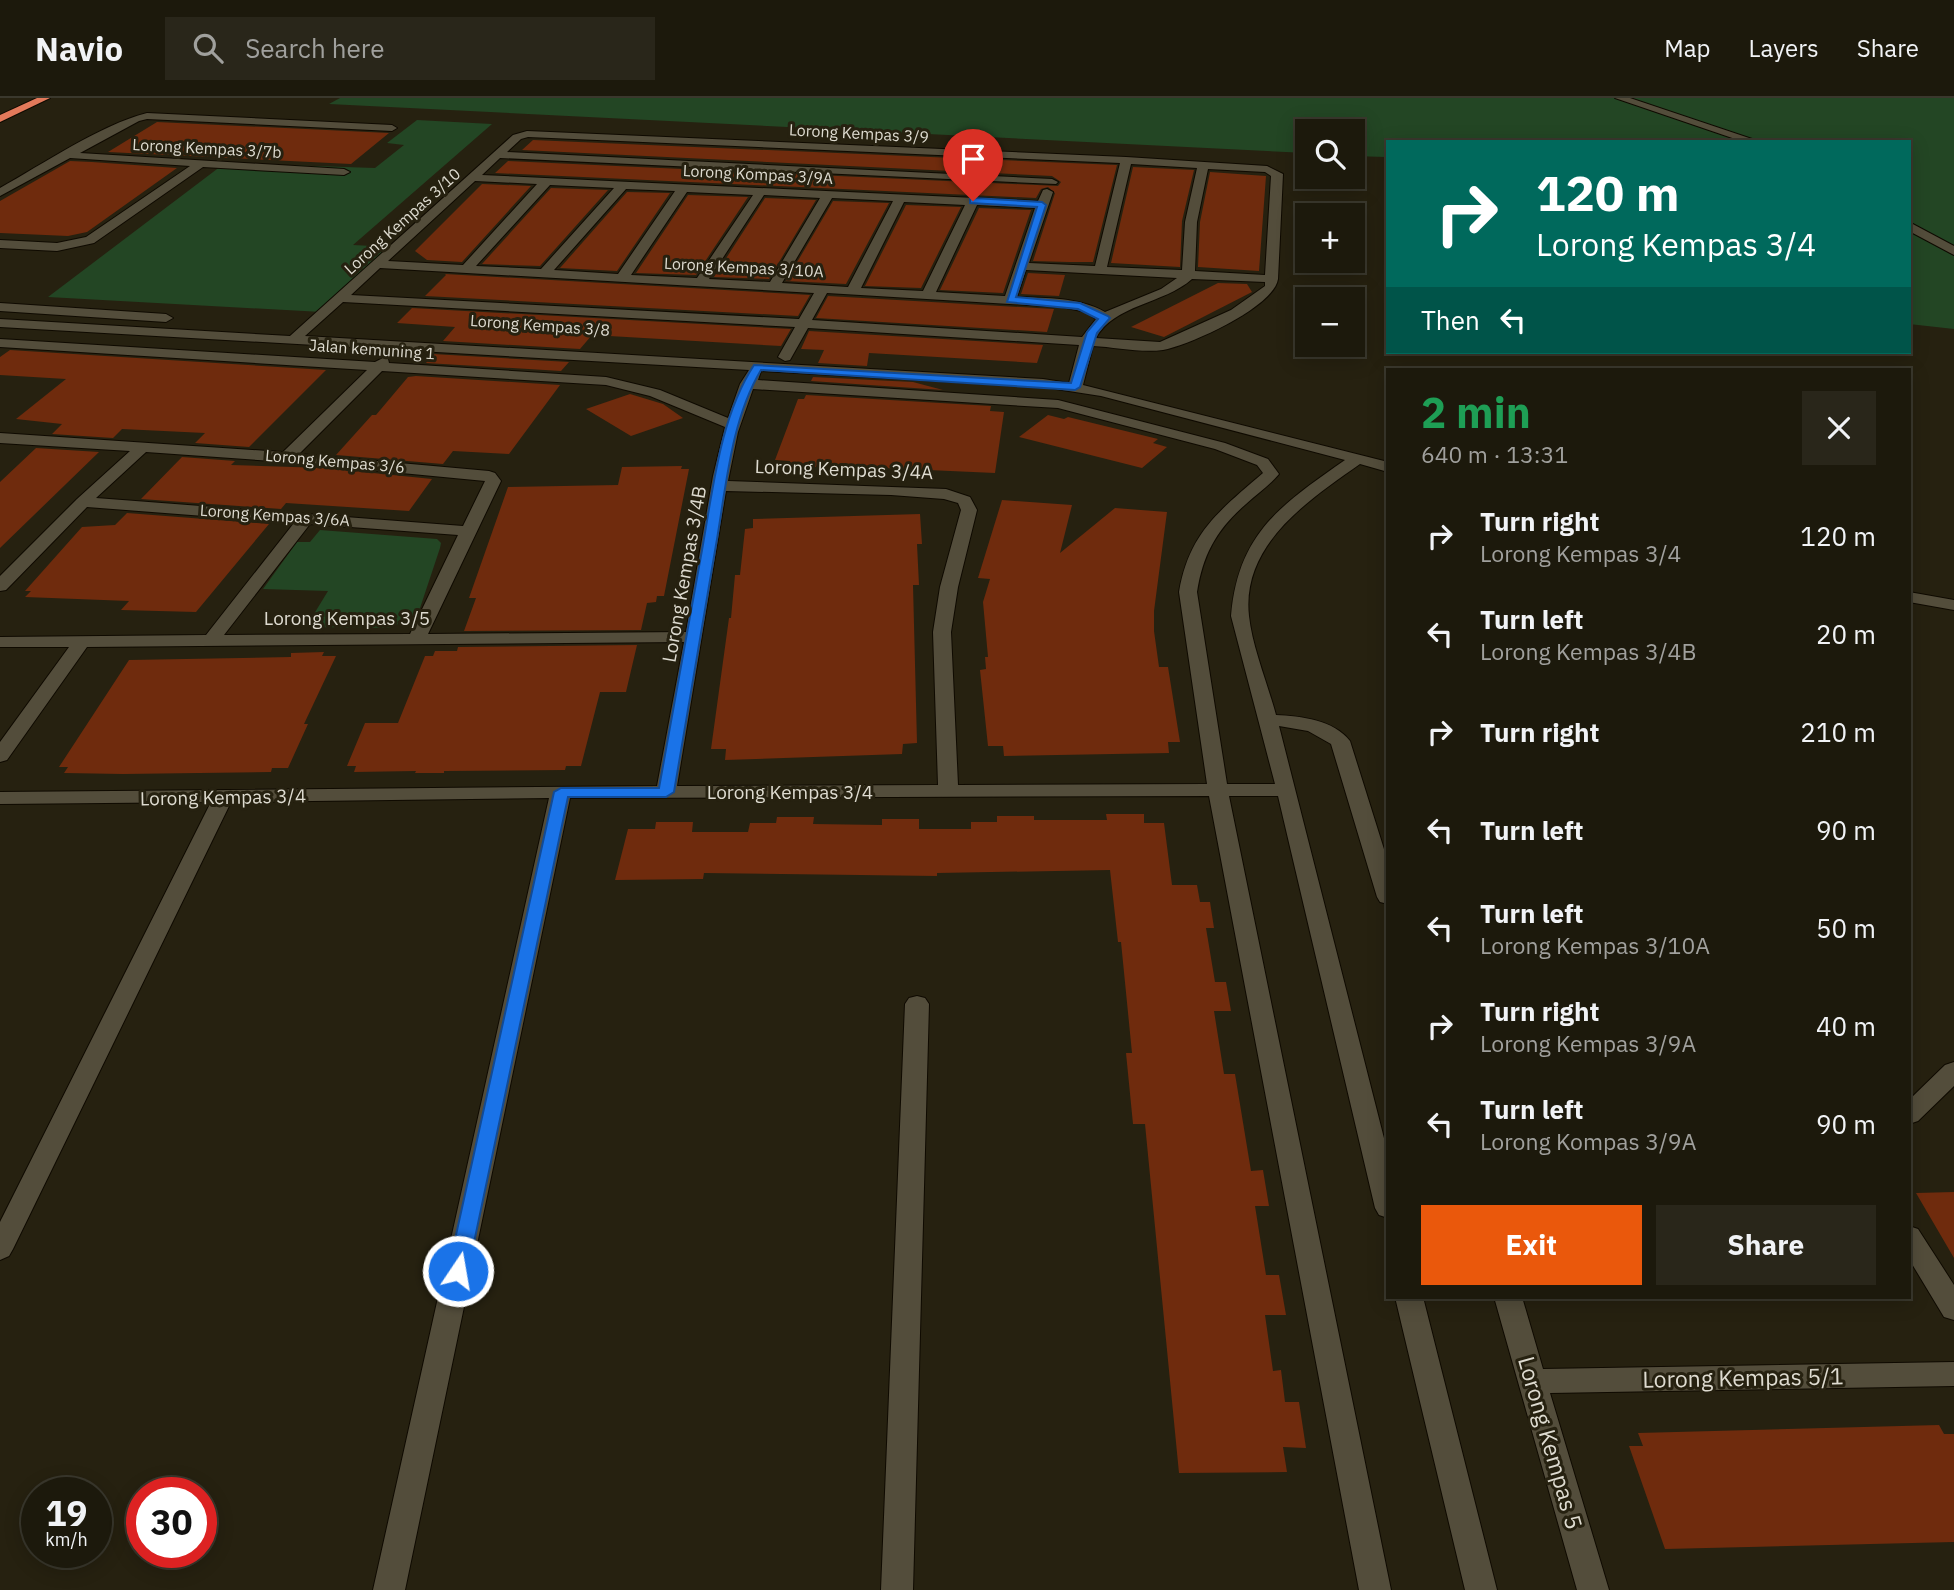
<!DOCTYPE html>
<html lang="en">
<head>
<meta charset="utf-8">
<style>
	:root { --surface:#1c190c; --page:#29261a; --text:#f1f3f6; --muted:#a0a09d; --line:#3a382d; --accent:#ea580c }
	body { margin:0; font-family:"IBM Plex Sans",sans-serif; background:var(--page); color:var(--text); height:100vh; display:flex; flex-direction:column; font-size:26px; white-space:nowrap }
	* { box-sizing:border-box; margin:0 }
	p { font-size:23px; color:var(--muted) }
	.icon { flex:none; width:38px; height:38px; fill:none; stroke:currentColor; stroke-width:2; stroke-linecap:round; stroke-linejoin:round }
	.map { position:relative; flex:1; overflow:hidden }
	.drawer { position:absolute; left:1386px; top:270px; width:525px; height:931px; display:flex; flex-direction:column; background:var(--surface); border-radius:0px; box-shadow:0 4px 18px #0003,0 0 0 2px var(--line) }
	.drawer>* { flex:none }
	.top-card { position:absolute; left:1386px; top:42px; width:525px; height:214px; border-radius:0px; box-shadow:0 4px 18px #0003,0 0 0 2px var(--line); background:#00695c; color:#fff; overflow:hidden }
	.fabs { position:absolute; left:1295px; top:21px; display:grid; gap:14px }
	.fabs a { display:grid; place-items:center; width:70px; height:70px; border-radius:0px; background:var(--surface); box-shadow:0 4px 18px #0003,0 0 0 2px var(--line); font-size:35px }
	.speed { position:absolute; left:21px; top:1379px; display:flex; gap:14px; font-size:35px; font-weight:700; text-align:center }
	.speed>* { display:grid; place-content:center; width:91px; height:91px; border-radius:50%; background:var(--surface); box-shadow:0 4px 18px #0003,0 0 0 2px var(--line); line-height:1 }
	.speed small { font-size:18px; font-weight:400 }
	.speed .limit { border:10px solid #d22; background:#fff; color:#111 }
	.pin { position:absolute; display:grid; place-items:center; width:60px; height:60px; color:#fff; margin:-72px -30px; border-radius:50% 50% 50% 0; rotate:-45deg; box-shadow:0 0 7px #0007 }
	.pin .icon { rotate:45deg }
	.me { position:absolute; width:77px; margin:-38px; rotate:12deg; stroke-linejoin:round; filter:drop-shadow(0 0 5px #0008) }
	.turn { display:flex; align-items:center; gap:24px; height:147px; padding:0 35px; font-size:32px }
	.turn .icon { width:91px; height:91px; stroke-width:2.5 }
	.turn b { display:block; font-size:49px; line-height:60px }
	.then { display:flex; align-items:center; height:66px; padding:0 35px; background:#0003; gap:14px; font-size:26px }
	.round { display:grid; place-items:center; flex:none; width:74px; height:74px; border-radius:0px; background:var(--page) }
	.head { display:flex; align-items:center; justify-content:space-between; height:119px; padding:0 35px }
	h1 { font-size:42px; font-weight:700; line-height:52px; color:#1e9e55 }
	.action { display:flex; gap:14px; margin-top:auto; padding:14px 35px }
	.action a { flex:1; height:80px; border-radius:0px; background:var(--accent); color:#fff; font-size:28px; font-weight:700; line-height:80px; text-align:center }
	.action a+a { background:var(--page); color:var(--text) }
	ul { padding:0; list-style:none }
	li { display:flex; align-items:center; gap:21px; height:98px; padding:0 35px }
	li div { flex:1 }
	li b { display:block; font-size:26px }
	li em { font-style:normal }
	header { display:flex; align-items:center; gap:42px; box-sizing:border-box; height:98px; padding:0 35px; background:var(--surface); border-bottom:2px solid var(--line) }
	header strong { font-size:33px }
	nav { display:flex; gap:38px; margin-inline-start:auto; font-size:24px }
	.search { width:490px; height:63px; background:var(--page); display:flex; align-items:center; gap:18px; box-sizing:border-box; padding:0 24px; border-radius:0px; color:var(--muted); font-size:26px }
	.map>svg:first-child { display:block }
	.green { fill:#234624 }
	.building { fill:#6f2b0d }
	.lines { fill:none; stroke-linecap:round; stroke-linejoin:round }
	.minor-casing { stroke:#0f0a00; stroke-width:2 }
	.highway-casing { stroke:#0f0a00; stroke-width:2 }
	.minor { fill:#534d3b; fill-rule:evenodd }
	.highway { fill:#e2795a; fill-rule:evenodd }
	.route { fill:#1a73e8; stroke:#114b97; stroke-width:2 }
	.labels { text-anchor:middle; stroke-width:6; stroke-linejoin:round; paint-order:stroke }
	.far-street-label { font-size:16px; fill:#dedbd0; stroke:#262110 }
	.street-label { font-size:19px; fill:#dedbd0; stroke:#262110 }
	.near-street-label { font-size:23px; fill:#dedbd0; stroke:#262110 }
</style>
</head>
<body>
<header>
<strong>Navio</strong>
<div class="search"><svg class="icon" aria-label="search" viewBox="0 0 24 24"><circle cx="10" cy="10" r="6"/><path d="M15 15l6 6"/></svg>Search here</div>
<nav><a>Map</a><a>Layers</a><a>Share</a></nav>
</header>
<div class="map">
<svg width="1954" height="1492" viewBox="0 0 1954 1492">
	<rect width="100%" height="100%" fill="#262110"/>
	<path class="green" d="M 340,0 L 1954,0 L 1954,231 L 1909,226 L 1909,44 L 1388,44 L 1388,77 L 1385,59 L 1353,58 L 1353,33 L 1307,33 L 1307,55 L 329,6 Z
		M 417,22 L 492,26 L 353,147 L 392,149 L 322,214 L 48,199 L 225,65 L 375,70 L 404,47 L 387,45 Z
		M 320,432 L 437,441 L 441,445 L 440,450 L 418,516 L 390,530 L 306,529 L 328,493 L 263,491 L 297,444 L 310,444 Z"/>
	<path class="building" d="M 157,24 L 389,35 L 351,66 L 108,54 Z
		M 533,42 L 1117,67 L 1093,164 L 1069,164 L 1033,163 L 1055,95 L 1048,89 L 1041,91 L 1036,100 L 495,75 L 508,63 L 1058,88 L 1061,84 L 1052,78 L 522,52 Z
		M 70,63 L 92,64 L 177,70 L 87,134 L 68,138 L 0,135 L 0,103 Z
		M 1133,69 L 1194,72 L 1182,123 L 1180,169 L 1111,165 Z
		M 1210,74 L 1266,78 L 1259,173 L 1198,169 L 1200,124 Z
		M 482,86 L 531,88 L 462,164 L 427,162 L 415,153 Z
		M 551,90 L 608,92 L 540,168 L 482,166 Z
		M 627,94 L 670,95 L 617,173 L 560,170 Z
		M 688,97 L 748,99 L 696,177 L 636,175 Z
		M 765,100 L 816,102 L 769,181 L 714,179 Z
		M 833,103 L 889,105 L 846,186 L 786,183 Z
		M 906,107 L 961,109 L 921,190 L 865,188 Z
		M 979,110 L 1031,112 L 1003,195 L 940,192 Z
		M 1028,175 L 1065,177 L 1059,198 L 1021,196 Z
		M 446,177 L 445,176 L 810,197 L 798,218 L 425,198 Z
		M 1218,185 L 1247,186 L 1252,194 L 1164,239 L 1131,229 Z
		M 828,198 L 1054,211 L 1047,234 L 816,220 Z
		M 412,210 L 791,231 L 781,248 L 592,237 L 580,251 L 443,243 L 455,229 L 397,225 Z
		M 809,233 L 1043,247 L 1037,265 L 869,255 L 867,268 L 818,265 L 824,252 L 801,251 Z
		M 10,252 L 326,272 L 249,349 L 195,345 L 205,335 L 122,331 L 113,340 L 52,336 L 62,326 L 16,321 L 66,281 L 0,277 L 0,259 Z
		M 433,256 L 569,264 L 561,273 L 426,265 Z
		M 416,278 L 560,287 L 509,356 L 453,353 L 443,366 L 336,357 L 372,317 L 376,317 L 408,279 Z
		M 813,279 L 913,284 L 943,292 L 811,283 Z
		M 630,296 L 663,306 L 683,320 L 631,338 L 586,311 Z
		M 806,297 L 991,308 L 990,313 L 1004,314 L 995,375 L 817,367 L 816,369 L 788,368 L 790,363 L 775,362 L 798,301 L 804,301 Z
		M 1048,317 L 1064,321 L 1068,319 L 1158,341 L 1153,345 L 1167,349 L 1142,370 L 1019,339 Z
		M 36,350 L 99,354 L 0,450 L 0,384 Z
		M 182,359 L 235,363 L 231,367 L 324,370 L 432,381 L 409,413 L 286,405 L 281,411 L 141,401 Z
		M 682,368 L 681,371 L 689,371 L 664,498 L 657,498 L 656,504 L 647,505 L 641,532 L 464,533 L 476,500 L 469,500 L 508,389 L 618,387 L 622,369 Z
		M 1002,402 L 1072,407 L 1060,455 L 1115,410 L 1167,414 L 1154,513 L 1154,533 L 1159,569 L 1168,569 L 1180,644 L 1168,644 L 1169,655 L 1004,658 L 1003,648 L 988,648 L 980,572 L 986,571 L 985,559 L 988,559 L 983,504 L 990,481 L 978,480 Z
		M 127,415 L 269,426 L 196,514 L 121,512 L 129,503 L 25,499 L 31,493 L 25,493 L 82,429 L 115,427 Z
		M 920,416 L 922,446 L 917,446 L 919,487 L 913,487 L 917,645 L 903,646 L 902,656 L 725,662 L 726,651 L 711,651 L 729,520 L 731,520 L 735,477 L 740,477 L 745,431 L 753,430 L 753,421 Z
		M 637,547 L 626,594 L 600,594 L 581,668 L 566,668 L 565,672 L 444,673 L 444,675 L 415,675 L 416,673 L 354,674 L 356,668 L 347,668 L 365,625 L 398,625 L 425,558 L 433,558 L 435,553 L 457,553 L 458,549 Z
		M 324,554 L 322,558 L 336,558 L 304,626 L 308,626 L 288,670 L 272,670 L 271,674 L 123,676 L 64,675 L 68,669 L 59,669 L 129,562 L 291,559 L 291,555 Z
		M 1106,716 L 1144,716 L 1144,725 L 1164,725 L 1172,787 L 1197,787 L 1200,804 L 1210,804 L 1214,830 L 1206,830 L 1215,884 L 1226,884 L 1231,913 L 1214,913 L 1224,976 L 1235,976 L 1251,1073 L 1263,1072 L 1269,1108 L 1255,1108 L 1266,1177 L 1279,1177 L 1286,1217 L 1265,1217 L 1273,1273 L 1281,1272 L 1285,1304 L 1299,1304 L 1306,1350 L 1283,1349 L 1287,1374 L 1179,1375 L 1145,1026 L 1133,1026 L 1126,955 L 1132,955 L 1121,844 L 1118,844 L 1110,772 L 937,775 L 937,778 L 704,775 L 703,781 L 615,782 L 628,731 L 655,731 L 656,724 L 693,724 L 692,734 L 748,734 L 750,725 L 776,725 L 777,719 L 814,719 L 813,726 L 882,727 L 882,721 L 919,721 L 919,731 L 971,731 L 971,724 L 997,724 L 997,718 L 1034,718 L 1034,722 L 1107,722 Z
		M 1954,1094 L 1954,1160 L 1916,1095 Z
		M 1939,1327 L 1944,1336 L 1954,1336 L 1954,1444 L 1665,1451 L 1629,1348 L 1643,1348 L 1638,1335 Z"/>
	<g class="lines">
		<g class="minor-casing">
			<path id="minor" d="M 1615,0 L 1630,0 L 1761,44 L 1744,44 Z
				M 147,15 L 392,27 L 397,30 L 392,33 L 147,21 L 139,23 L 80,55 L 344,71 L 350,74 L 344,77 L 203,69 L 94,145 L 57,153 L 0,150 L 0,142 L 57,145 L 86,139 L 190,68 L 70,60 L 0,98 L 0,90 C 43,66 100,27 147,15 Z
				M 527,33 L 1126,59 L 1267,68 L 1283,76 L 1278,181 C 1274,209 1190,247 1163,252 C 1141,255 1114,249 1093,248 L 1083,287 L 1388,364 L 1388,374 L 1360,366 C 1309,402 1241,446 1249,518 C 1252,548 1268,587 1276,617 C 1301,618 1334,622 1350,643 L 1388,764 L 1388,806 L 1380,804 L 1377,799 L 1331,646 L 1308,633 L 1279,628 L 1388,1056 L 1388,1120 L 1379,1117 L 1375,1110 L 1278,698 L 1229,698 L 1391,1492 L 1359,1492 L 1209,698 L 570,700 L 405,1492 L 373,1492 L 549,700 L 231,704 L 13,1151 L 9,1158 L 0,1162 L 0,1124 L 211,704 L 0,706 L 0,694 L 657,688 L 684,544 L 87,549 L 7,662 L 0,664 L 0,644 L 69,549 L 0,549 L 0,539 L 206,537 L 294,425 L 87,409 L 6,492 L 0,493 L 0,478 L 77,401 L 130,353 L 0,345 L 0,335 L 283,354 L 367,272 L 0,249 L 0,241 L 375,264 L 383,260 L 388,261 L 389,265 L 606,279 L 660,292 L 728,320 L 740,286 L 749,272 L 0,229 L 0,221 L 290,238 L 513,37 ZM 528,39 L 1120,65 L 1095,168 L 1029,165 L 1053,94 L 1047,91 L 1043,92 L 1038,103 L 482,77 L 500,60 L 1056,86 L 1058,84 L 1052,81 L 507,54 L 521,41 ZM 1131,66 L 1197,70 L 1185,124 L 1182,172 L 1107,169 ZM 1208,71 L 1265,74 L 1271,78 L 1265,177 L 1195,173 L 1197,124 ZM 475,83 L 537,86 L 463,167 L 388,163 ZM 550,87 L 614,90 L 541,171 L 476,168 ZM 626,91 L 675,93 L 618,176 L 554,172 ZM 687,94 L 753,97 L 697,180 L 631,177 ZM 764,97 L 820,100 L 770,184 L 709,181 ZM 832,100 L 893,103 L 848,189 L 782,185 ZM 904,104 L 965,107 L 923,193 L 861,190 ZM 977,107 L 1035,110 L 1005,198 L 936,194 ZM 380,170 L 814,195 L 799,221 L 351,197 ZM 1026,172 L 1177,180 L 1161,191 L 1105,214 C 1079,199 1047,200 1017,199 ZM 1192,181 L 1265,184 L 1265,188 L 1231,212 L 1160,244 L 1096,240 C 1113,207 1164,206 1192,181 ZM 827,195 L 1062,209 L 1086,214 L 1096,221 L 1082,239 L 812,222 ZM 343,204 L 795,229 L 778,259 L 785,263 L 790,262 L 808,230 L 1079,247 L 1069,285 L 1043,281 L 305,238 ZM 382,273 L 606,287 L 650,298 L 725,329 L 713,378 L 686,534 L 428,536 L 501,383 L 495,375 L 489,373 L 299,356 ZM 761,273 L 1043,289 L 1101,298 L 1345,362 C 1281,407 1238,435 1231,518 L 1275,686 L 1227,686 L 1197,494 C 1203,456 1217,431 1246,406 C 1257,396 1270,387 1279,376 L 1268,361 L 1225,345 L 1058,302 L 758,282 ZM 753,291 L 1058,310 L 1215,351 L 1257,367 L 1263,375 C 1219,413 1189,435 1179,494 L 1207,686 L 958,687 L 951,534 L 958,489 L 977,412 L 970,399 L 946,391 L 728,383 L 738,334 ZM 146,354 L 287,364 L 485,383 L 463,428 L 96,400 ZM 726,393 L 891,397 L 944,401 L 958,405 L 961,412 L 940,489 L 933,534 L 938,687 L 677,688 ZM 310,426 L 458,437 L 410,536 L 224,537 Z
				M 1909,124 L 1954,148 L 1954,157 L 1909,133 Z
				M 0,205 L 166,216 L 173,220 L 166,224 L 0,213 Z
				M 1909,494 L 1954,502 L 1954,512 L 1909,504 Z
				M 917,898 L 925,900 L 929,906 L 913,1492 L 881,1492 L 905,906 L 909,900 Z
				M 1954,964 L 1954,988 L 1918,1023 L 1909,1026 L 1909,1002 L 1945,967 Z
				M 1909,1128 L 1918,1131 L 1954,1187 L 1954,1222 L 1944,1219 L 1909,1161 Z
				M 1395,1199 L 1423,1199 L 1497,1492 L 1465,1492 Z
				M 1494,1199 L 1522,1199 L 1543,1271 L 1954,1264 L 1954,1288 L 1550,1295 L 1609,1492 L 1577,1492 Z"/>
		</g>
		<g class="highway-casing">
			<path id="highway" d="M 37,0 L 50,0 L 0,24 L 0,17 Z"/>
		</g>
		<use href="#minor" class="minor"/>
		<use href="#highway" class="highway"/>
	</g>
	<path class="route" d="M 973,100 L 1042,104 L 1046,107 L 1016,199 L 1080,205 L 1108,218 L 1110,220 L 1097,235 L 1080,289 L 1075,292 L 761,272 C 731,322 726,390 716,447 C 702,530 688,612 674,694 L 666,699 L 568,699 L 468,1173 L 465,1179 L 458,1181 L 451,1179 L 448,1173 L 554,694 L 561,690 L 659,690 C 673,610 688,531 702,452 C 713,391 720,319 754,267 L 1071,285 L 1087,234 L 1098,221 L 1078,211 L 1007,204 L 1037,109 L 970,105 L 970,101 Z"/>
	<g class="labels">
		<g class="far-street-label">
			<text transform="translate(859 35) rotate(3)" y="6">Lorong Kempas 3/9</text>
			<text transform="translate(207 50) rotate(3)" y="6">Lorong Kempas 3/7b</text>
			<text transform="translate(758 76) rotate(3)" y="6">Lorong Kompas 3/9A</text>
			<text transform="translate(402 123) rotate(-42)" y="6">Lorong Kempas 3/10</text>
			<text transform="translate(744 169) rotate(3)" y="6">Lorong Kempas 3/10A</text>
			<text transform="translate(540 227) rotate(4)" y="6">Lorong Kempas 3/8</text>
			<text transform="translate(372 251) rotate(4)" y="6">Jalan kemuning 1</text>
			<text transform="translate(335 363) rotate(5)" y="6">Lorong Kempas 3/6</text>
			<text transform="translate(275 417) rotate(4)" y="6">Lorong Kempas 3/6A</text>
		</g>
		<g class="street-label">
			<text transform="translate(844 371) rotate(2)" y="7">Lorong Kempas 3/4A</text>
			<text transform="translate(684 476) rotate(-80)" y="7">Lorong Kempas 3/4B</text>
			<text x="347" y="527">Lorong Kempas 3/5</text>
			<text x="790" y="701">Lorong Kempas 3/4</text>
			<text transform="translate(223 699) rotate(-1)" y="7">Lorong Kempas 3/4</text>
		</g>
		<g class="near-street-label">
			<text transform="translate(1743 1280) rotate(-1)" y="8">Lorong Kempas 5/1</text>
			<text transform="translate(1550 1345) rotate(74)" y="8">Lorong Kempas 5</text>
		</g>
	</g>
</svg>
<div class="fabs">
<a><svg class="icon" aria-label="search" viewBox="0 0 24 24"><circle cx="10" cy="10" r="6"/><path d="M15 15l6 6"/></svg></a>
<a>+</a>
<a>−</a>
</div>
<div class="speed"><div>19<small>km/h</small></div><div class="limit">30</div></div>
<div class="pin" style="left:973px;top:103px;background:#d93025"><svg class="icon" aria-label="arrive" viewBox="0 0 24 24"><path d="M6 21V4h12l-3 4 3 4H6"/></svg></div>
<svg class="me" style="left:458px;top:1173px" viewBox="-20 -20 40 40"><circle r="17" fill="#1a73e8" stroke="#fff" stroke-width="3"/><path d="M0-11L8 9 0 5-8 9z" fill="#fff"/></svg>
<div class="top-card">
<div class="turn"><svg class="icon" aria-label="right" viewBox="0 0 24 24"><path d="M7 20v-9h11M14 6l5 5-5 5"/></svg><div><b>120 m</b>Lorong Kempas 3/4</div></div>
<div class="then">Then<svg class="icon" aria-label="left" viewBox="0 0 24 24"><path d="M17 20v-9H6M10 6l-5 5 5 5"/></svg></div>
</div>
<section class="drawer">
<div class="head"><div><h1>2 min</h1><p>640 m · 13:31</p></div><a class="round"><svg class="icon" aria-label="close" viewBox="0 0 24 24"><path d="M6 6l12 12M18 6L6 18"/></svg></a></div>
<ul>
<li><svg class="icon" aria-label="right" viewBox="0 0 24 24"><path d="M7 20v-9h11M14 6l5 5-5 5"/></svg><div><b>Turn right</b><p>Lorong Kempas 3/4</p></div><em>120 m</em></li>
<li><svg class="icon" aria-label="left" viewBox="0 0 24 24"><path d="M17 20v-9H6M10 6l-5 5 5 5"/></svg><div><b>Turn left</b><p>Lorong Kempas 3/4B</p></div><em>20 m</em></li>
<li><svg class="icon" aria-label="right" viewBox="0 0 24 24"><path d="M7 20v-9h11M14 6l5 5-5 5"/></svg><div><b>Turn right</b></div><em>210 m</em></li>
<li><svg class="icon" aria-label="left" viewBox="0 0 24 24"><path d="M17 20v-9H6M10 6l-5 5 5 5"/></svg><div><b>Turn left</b></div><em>90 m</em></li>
<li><svg class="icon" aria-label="left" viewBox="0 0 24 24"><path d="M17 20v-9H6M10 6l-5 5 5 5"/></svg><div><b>Turn left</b><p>Lorong Kempas 3/10A</p></div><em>50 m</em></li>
<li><svg class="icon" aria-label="right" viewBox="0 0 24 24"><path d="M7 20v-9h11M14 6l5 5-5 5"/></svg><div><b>Turn right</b><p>Lorong Kempas 3/9A</p></div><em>40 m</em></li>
<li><svg class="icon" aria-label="left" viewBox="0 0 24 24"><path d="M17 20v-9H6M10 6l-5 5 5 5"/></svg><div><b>Turn left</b><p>Lorong Kompas 3/9A</p></div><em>90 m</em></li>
</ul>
<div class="action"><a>Exit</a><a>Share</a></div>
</section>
</div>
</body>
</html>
